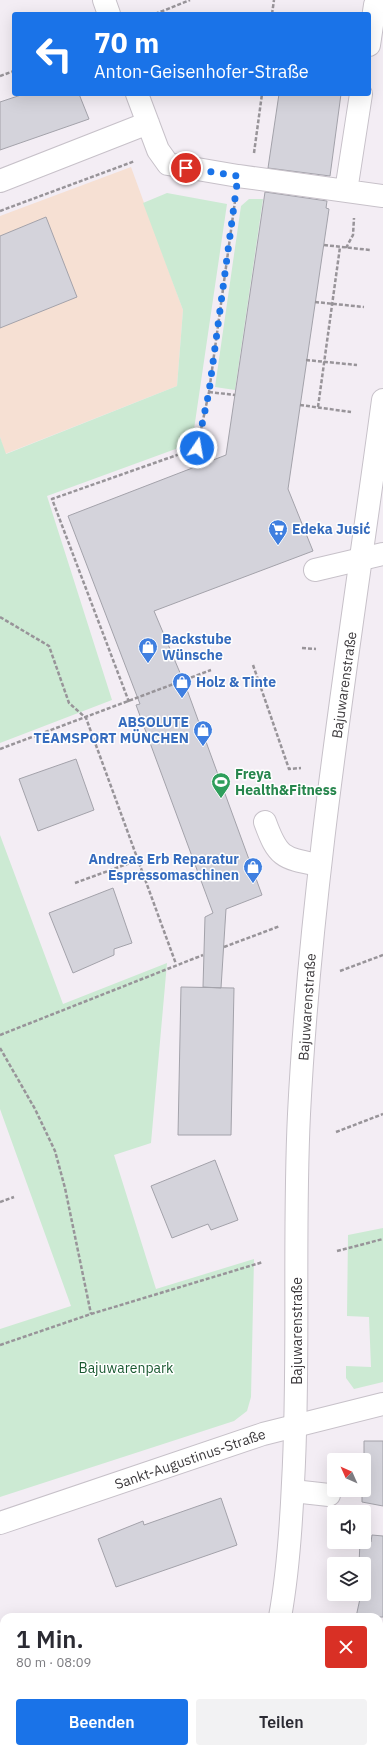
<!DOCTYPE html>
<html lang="de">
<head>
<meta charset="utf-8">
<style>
	:root { --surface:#fff; --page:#f2f2f3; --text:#2b2b33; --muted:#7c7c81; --accent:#1a73e8 }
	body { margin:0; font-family:"IBM Plex Sans",sans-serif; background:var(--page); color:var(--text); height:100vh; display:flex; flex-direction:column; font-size:15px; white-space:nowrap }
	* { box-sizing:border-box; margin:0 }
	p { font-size:13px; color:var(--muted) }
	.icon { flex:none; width:22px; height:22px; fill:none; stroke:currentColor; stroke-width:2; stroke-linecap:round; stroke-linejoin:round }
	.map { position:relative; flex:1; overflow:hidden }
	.side { position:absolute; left:0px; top:1613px; width:383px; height:140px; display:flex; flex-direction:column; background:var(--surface); border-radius:12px 12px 0 0; box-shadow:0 4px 16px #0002 }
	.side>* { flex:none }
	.top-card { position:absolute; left:12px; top:12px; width:359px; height:84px; border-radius:4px; box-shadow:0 4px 16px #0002; background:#1a73e8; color:#fff; overflow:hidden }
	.needle { width:26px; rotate:315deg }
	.controls { position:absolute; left:327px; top:1453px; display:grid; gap:8px }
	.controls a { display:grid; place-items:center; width:44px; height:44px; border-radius:4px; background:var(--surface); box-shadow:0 4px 16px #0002; font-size:20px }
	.pin { position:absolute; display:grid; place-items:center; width:34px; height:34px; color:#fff; margin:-17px; border:2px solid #fff; border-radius:50%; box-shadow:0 1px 4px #0007 }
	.me { position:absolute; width:44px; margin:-22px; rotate:12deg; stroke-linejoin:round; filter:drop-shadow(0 0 3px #0008) }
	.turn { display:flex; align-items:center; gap:14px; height:84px; padding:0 16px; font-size:18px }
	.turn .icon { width:52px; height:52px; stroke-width:2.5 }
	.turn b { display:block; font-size:28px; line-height:34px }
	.round { display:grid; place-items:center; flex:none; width:42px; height:42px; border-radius:4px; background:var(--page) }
	.headline { display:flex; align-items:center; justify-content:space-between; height:68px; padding:0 16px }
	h1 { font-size:24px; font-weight:600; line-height:30px }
	.primary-button { display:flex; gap:8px; margin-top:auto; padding:8px 16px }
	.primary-button a { flex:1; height:46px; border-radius:4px; background:var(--accent); color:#fff; font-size:16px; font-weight:600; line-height:46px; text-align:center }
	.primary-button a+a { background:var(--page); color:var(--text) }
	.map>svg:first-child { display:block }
	.education { fill:#f6e0d3 }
	.green { fill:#ccead3 }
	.building { fill:#d4d3db; stroke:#a3a2aa }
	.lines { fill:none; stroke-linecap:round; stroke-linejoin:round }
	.minor-casing { stroke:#c7c1c9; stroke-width:24 }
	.major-casing { stroke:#c7c1c9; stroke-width:24 }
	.path { stroke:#989499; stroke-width:2.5; stroke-dasharray:4 2; stroke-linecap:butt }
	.minor { stroke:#fff; stroke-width:22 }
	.major { stroke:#fff; stroke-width:22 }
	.route { stroke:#1a73e8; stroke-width:7; stroke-dasharray:0 12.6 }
	.labels { text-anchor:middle; stroke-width:3; stroke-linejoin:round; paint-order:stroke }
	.shop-label { font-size:14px; font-weight:bold; fill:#366cbe; stroke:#fff; text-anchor:start }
	.street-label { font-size:14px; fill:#3c393c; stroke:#fff }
	.leisure-label { font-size:14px; font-weight:bold; fill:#27864d; stroke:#fff; text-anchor:start }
	.park-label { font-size:14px; fill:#195930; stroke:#fff }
</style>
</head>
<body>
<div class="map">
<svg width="383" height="1753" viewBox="0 0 383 1753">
	<rect width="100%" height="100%" fill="#f3edf4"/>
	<path class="education" d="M 131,167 L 183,310 L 177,386 L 5,454 L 0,437 L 0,216 Z"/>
	<path class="green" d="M 167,193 L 227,204 L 192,443 L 47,496 L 112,700 L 0,743 L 0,437 L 6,454 L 177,386 L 183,310 L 143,203 Z
		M 249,199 L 263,199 L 235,390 L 215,387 L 241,206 Z
		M 0,835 L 63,1004 L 167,963 L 151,1143 L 114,1155 L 156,1289 L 254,1259 L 251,1397 L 247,1411 L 234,1421 L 0,1497 L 0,1329 L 71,1306 L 0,1109 Z
		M 383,1228 L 383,1382 L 354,1389 L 346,1378 L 346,1366 L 371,1367 L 369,1317 L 347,1316 L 348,1235 Z"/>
	<path class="building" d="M 24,94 L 79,94 L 89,119 L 0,150 L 0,102 Z
		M 279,94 L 341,94 L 330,176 L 268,168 Z
		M 265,192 L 327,201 L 326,208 L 329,209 L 288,489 L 313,551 L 154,611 L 186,687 L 262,895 L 226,909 L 221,988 L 203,987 L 205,917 L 213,913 L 136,705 L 140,704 L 68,516 L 226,455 Z
		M 46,217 L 77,297 L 0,328 L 0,236 Z
		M 76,759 L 94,810 L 38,831 L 19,779 Z
		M 113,888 L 132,943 L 114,949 L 114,955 L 73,973 L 49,913 Z
		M 181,987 L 234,988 L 231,1135 L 178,1135 Z
		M 215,1160 L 238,1220 L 211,1230 L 208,1224 L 172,1238 L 151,1186 Z
		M 364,1441 L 383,1441 L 383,1506 L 362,1502 L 362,1490 L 364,1490 Z
		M 221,1498 L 237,1545 L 116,1587 L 98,1539 L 143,1521 L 144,1525 Z
		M 372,1535 L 383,1536 L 383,1617 L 356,1617 L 361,1594 L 364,1594 L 366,1564 L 359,1564 L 360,1542 L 371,1542 Z"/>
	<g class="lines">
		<g class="minor-casing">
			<path id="minor" d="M 104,0 L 109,14
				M 369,45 L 375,5 L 381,0
				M 137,94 L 158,150 L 168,164 L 238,176 L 383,196
				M 0,181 L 148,123
				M 346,191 L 361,94
				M 315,570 L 383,554
				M 265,822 C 278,858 283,858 319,865
				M 293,1491 L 329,1495
				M 0,1523 L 263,1434 L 383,1404"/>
		</g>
		<g class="major-casing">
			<path id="major" d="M 280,1617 C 288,1573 291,1528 293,1483 C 300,1360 293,1237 299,1114 C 311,875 351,638 383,400
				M 248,1753 L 249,1749"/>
		</g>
		<path class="path" d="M 155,14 L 190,0
			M 272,14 L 274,0
			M 0,76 L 14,71
			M 254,153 L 262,94
			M 0,211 L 135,161
			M 324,245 L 370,250
			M 346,248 L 353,235 L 354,218
			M 315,302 L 364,307
			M 306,360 L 357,365
			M 209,392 L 235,395
			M 300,405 L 351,412
			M 318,407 L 340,247
			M 0,617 L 49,646 L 69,703 L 86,718 L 176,964
			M 302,648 L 316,649
			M 253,665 L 289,769 L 301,768
			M 129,702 L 52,499 L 197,448 L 209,392 L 235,201
			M 0,749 L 211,670
			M 75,883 L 138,860
			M 224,947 L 280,926
			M 340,971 L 383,955
			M 0,1035 L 203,955
			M 0,1048 L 35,1109 L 55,1151 L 65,1188 L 91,1314
			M 336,1132 L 383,1114
			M 0,1202 L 14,1197
			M 337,1251 L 383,1239
			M 0,1345 L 91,1314 L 263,1262"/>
		<use href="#minor" class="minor"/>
		<use href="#major" class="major"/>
	</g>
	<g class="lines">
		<path class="route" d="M 186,168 L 238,176 L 209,392 L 197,448"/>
	</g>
	<defs>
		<g id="supermarket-pin" transform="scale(1)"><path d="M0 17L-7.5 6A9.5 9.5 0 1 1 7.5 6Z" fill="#3f7fe0" stroke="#fff"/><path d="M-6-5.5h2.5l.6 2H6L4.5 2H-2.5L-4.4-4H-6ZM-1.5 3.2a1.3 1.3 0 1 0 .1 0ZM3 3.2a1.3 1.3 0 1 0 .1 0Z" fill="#fff"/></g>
		<g id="shop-pin" transform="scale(1)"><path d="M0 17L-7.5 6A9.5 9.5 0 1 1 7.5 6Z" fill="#3f7fe0" stroke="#fff"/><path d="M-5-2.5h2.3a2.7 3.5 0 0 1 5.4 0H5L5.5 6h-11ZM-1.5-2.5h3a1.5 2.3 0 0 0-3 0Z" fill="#fff"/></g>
		<g id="stadium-pin" transform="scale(1)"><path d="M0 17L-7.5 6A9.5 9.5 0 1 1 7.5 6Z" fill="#2e9e5b" stroke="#fff"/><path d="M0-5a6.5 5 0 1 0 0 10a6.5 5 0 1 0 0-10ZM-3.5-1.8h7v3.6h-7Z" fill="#fff"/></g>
	</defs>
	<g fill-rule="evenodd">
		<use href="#supermarket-pin" x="278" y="529"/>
		<use href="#shop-pin" x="148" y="647"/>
		<use href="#shop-pin" x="182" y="682"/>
		<use href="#shop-pin" x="203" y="730"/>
		<use href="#stadium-pin" x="221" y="782"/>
		<use href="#shop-pin" x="253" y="867"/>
	</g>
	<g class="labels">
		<g class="shop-label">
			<text x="292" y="534">Edeka Jusić</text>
			<text x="162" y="644">Backstube<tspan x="162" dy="16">Wünsche</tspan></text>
			<text x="196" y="687">Holz &amp; Tinte</text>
			<text x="189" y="727" text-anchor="end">ABSOLUTE<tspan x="189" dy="16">TEAMSPORT MÜNCHEN</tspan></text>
			<text x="239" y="864" text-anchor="end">Andreas Erb Reparatur<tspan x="239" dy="16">Espressomaschinen</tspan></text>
		</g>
		<g class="street-label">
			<text transform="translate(344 685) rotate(-82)" y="5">Bajuwarenstraße</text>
			<text transform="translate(307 1007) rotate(-86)" y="5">Bajuwarenstraße</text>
			<text transform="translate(297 1331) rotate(-90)" y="5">Bajuwarenstraße</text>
			<text transform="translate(190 1459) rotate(-19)" y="5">Sankt-Augustinus-Straße</text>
		</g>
		<g class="leisure-label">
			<text x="235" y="779">Freya<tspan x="235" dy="16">Health&amp;Fitness</tspan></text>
		</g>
		<g class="park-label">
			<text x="126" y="1373">Bajuwarenpark</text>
		</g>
	</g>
</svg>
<div class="controls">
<a><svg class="needle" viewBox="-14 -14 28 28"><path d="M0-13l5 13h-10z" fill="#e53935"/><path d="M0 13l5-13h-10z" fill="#7c7c81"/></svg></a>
<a><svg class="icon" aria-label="sound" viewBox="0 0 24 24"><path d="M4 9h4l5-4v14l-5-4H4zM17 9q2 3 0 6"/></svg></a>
<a><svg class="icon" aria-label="layers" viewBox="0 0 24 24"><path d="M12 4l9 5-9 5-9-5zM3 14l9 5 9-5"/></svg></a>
</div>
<div class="pin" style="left:186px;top:168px;background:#d93025"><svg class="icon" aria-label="arrive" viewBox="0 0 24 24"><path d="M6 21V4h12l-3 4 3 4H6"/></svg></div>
<svg class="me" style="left:197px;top:448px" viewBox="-20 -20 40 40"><circle r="17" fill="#1a73e8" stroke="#fff" stroke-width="3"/><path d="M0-11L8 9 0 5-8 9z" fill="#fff"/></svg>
<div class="top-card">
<div class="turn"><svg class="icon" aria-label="left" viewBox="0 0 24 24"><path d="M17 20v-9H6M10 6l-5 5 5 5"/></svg><div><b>70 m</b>Anton-Geisenhofer-Straße</div></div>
</div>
<section class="side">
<div class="headline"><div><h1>1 Min.</h1><p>80 m · 08:09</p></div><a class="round" style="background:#d93025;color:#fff"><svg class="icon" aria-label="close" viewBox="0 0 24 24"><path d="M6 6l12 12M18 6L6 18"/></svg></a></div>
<div class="primary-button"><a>Beenden</a><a>Teilen</a></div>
</section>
</div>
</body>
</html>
